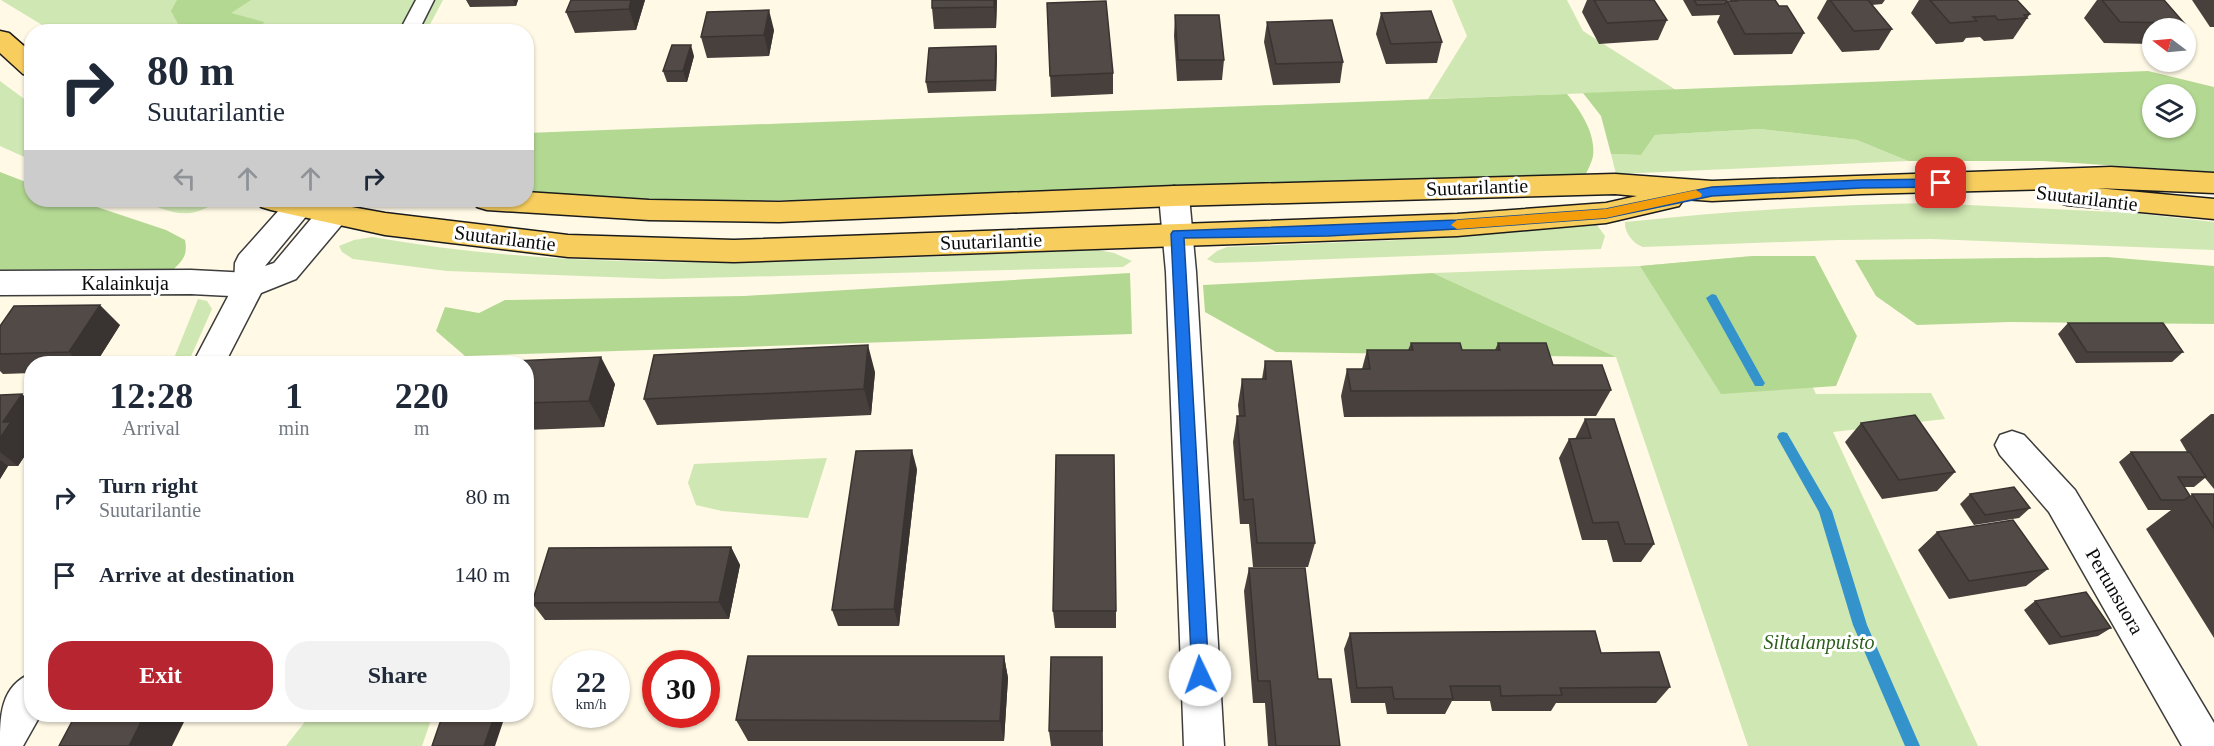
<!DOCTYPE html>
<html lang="en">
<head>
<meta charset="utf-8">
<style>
	:root { --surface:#fff; --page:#f2f2f3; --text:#1f2937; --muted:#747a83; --accent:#b62530 }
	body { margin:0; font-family:"Times New Roman",serif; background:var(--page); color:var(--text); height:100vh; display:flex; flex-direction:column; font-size:22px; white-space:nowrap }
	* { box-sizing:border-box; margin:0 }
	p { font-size:20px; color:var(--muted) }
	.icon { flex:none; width:33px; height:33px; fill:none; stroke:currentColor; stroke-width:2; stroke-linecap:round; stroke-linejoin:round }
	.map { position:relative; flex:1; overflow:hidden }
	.drawer { position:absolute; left:24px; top:356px; width:510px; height:366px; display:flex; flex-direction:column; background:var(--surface); border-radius:24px; box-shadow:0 2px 4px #0004 }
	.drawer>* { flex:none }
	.banner { position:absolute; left:24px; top:24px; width:510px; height:183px; border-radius:24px; box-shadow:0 2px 4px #0004; background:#fff; color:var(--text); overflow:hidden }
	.needle { width:39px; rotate:286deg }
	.controls { position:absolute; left:2142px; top:18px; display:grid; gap:12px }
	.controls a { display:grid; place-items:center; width:54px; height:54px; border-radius:50%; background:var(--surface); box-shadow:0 2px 4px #0004; font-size:30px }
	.speed { position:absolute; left:552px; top:650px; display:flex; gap:12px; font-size:30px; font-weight:700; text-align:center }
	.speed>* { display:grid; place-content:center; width:78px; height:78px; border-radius:50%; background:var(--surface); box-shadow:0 2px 4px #0004; line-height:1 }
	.speed small { font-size:15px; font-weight:400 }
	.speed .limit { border:9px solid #d22; background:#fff; color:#111 }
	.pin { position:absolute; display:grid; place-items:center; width:51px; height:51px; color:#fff; margin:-26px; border-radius:12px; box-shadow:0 3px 9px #0006 }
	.me { position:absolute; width:66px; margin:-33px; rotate:357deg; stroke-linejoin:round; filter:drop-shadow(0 0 4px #0008) }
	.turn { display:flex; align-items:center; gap:21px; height:126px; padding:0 24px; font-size:27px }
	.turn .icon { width:78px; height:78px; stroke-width:2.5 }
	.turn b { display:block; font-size:42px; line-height:51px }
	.lanes { display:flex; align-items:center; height:57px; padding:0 24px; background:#0003; justify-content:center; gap:30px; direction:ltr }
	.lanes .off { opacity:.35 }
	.eta { display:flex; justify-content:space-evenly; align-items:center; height:102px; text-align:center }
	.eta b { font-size:36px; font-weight:600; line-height:42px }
	.button { display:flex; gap:12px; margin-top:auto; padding:12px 24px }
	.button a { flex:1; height:69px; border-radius:24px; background:var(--accent); color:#fff; font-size:24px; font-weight:600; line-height:69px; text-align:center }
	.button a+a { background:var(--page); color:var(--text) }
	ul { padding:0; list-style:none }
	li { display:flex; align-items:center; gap:18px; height:78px; padding:0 24px }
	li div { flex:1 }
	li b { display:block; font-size:22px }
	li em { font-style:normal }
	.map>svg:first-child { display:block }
	.green { fill:#cfe7b2 }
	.forest { fill:#b3d892; fill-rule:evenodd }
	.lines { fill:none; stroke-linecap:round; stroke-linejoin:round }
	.stream { fill:#3493cb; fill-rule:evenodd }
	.service-casing { stroke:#3d3d3d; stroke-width:3 }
	.minor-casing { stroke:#3d3d3d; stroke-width:3 }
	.tertiary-casing { stroke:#3d3d3d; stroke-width:3 }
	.primary-casing { stroke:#1b1b1b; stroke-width:3 }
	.service { fill:#fff; fill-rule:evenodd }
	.minor { fill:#fff; fill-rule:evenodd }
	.tertiary { fill:#fff; fill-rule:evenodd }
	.primary { fill:#f7ce5e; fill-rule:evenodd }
	.wall { fill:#47403c }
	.shaded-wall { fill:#393431 }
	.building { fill:#524a46; stroke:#393431; stroke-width:1.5 }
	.route { fill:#1a73e8; stroke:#114b97; stroke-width:1.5 }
	.slow { fill:#f59e0b }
	.labels { text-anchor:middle; stroke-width:6; stroke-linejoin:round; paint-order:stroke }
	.street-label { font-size:20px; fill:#0a0a0a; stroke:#fff }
	.park-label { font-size:20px; font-style:italic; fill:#2c5f1c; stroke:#fff }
</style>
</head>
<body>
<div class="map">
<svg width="2214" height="746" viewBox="0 0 2214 746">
	<rect width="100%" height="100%" fill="#fff9e6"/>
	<path class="green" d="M 1,0 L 443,0 L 426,32 L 52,31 Z
		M 1452,0 L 1567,0 L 1583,31 L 1676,90 L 1428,99 L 1467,36 Z
		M 0,81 L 31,104 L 31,160 L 0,146 Z
		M 1760,129 L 1857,140 L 1908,161 L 1616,174 L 1611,154 L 1641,155 L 1655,135 Z
		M 137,200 L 216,200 L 218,201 C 186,223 171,211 137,200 Z
		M 1928,203 L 2134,213 L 2214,222 L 2214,250 L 1931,239 L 1838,240 L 1643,247 C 1633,244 1624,232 1625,222 C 1727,211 1825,205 1928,203 Z
		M 1597,225 L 1605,236 L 1601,249 L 1252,262 L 1215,263 L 1207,259 L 1217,251 L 1227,247 L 1401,240 Z
		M 372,237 C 611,279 857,258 1098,250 L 1114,253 L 1132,261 L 1123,267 L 662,279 L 447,271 L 353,259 L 342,252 L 339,246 L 354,240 Z
		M 1753,256 L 1816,394 L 1931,393 L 1945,419 L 1833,432 L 1978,746 L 1748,746 L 1616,357 L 1433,273 L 1640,266 Z
		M 198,299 L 207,301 L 212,309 L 188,363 L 172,363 Z
		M 827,458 L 808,518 L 722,511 L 696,505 L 688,483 L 694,464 Z
		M 311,714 L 433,714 L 422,746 L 286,746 Z"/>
	<path class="forest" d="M 177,0 L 251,0 L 231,13 L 264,22 L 260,31 L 182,31 L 171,11 Z
		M 2148,71 L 2214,87 L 2214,172 L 2043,161 L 1908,161 L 1857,140 L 1760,129 L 1655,135 L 1641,155 L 1611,154 L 1601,116 L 1583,93 ZM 2186,94 L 2186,128 L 2152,128 L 2152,94 Z
		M 1567,94 C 1580,110 1596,133 1593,156 C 1592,162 1588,169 1586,174 C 1399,180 1213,185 1027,192 C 860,198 693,208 527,192 L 526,133 Z
		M 0,172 L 31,184 L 32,200 L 76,200 L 166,230 L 185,240 C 188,255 183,260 172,271 L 0,272 Z
		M 1753,256 L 1815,256 L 1857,336 L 1836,386 L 1721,394 L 1640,266 Z
		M 2107,257 L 2214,266 L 2214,324 L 2010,322 L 1917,325 L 1876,296 L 1855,260 Z
		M 1130,273 L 1132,334 L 465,356 L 436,331 L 445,307 L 479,313 L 505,300 L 744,296 Z
		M 1433,273 L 1616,357 L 1276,352 L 1205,312 L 1203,285 Z"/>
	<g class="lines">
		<path class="stream" d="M 1712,294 L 1716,295 L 1763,380 L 1765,383 L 1763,386 L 1755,386 L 1706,298 Z
			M 1783,432 L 1787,433 L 1832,511 L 1867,625 L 1920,746 L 1905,746 L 1853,625 L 1819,512 L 1777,437 L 1779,433 Z"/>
		<g class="service-casing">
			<path id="service" d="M 416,0 L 434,0 L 418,32 L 399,32 Z"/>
		</g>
		<g class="minor-casing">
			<path id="minor" d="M 1174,186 L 1184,189 L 1189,196 L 1196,272 L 1224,746 L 1184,746 L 1166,272 L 1159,196 L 1164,189 Z
				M 191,270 L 250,273 L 261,277 L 266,285 L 261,293 L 250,297 L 191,294 L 0,295 L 0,271 Z
				M 2012,431 L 2024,435 L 2075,490 L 2214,723 L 2214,746 L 2182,746 L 2049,512 L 2000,455 L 1995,445 L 2000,435 Z"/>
		</g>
		<g class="tertiary-casing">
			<path id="tertiary" d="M 288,200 L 353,200 L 344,222 L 296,279 L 261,293 L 225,363 L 193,363 L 234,285 L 235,263 L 239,255 ZM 321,207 L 274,263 L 265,266 L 308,214 Z
				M 32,673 L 32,714 L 41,714 L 23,746 L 0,746 C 0,716 0,686 32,673 Z"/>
		</g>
		<g class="primary-casing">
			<path id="primary" d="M 0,31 L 9,33 L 32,53 L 32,76 L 23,74 L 0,53 Z
				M 2111,167 L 2214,173 L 2214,193 L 2096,188 L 2214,199 L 2214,219 L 2067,205 L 2057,202 L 2052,195 L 2056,189 L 1861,194 L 1712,201 L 1684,199 L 1679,206 L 1606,223 L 1457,236 L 734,262 L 568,257 L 385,235 L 271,210 L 261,207 L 256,200 L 313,200 L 385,213 L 568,235 L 734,240 L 1457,214 L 1606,203 L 1637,196 L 1615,194 L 1174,206 L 779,222 L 649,220 L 487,210 L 477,207 L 472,200 L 526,200 L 526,192 L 649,200 L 779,202 L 1174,186 L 1615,174 L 1712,181 Z"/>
		</g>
		<use href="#service" class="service"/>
		<use href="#minor" class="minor"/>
		<use href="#tertiary" class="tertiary"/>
		<use href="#primary" class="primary"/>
	</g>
	<path class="wall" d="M 466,0 L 518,0 L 516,6 L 470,7 Z
		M 645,0 L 636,30 L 575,33 L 566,12 Z
		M 932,0 L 997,0 L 996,28 L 934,29 L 932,8 Z
		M 1587,0 L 1654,0 L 1667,20 L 1658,40 L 1599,44 L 1582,12 Z
		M 1683,0 L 1726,0 L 1727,1 L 1730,1 L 1730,0 L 1775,0 L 1779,6 L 1804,33 L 1792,54 L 1734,55 L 1717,22 L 1720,15 L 1692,16 Z
		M 1827,0 L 1885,0 L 1882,4 L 1872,5 L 1892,29 L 1879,50 L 1842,52 L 1817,18 Z
		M 1919,0 L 2017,0 L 2030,14 L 2013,39 L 1984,41 L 1980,37 L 1966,38 L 1963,42 L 1936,44 L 1911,13 Z
		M 2097,0 L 2164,0 L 2184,23 L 2180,28 L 2152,28 L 2152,44 L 2104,43 L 2084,18 Z
		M 2192,0 L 2214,0 L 2214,27 L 2210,27 Z
		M 1047,3 L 1113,73 L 1113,94 L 1051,97 Z
		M 1381,13 L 1442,42 L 1437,63 L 1386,64 L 1376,34 Z
		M 1175,15 L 1224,60 L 1222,80 L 1177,81 L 1174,36 Z
		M 1267,22 L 1343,62 L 1340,83 L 1273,85 L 1264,42 Z
		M 774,30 L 769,56 L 707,58 L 701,37 Z
		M 996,46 L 997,57 L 996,91 L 928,93 L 926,82 Z
		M 694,56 L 687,82 L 667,82 L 663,71 Z
		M 2068,323 L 2183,352 L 2172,362 L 2076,363 L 2058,334 Z
		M 120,325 L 96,363 L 32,363 L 32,373 L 3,374 L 0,371 L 0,326 Z
		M 1411,343 L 1462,350 L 1495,350 L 1498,343 L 1611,390 L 1596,416 L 1344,417 L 1341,396 L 1347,369 L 1362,369 L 1367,350 L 1408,350 Z
		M 1265,361 L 1315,543 L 1308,567 L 1253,567 L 1249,524 L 1240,524 L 1233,442 L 1237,416 L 1239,416 L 1238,405 L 1242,379 L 1262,379 Z
		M 526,363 L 615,384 L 604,427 L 526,430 Z
		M 875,372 L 871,415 L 657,425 L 644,399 Z
		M 0,395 L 32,403 L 32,433 L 29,437 L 32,438 L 32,445 L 18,466 L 8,466 L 0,479 Z
		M 2211,414 L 2214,414 L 2214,489 L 2205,478 L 2194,487 L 2184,487 L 2190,496 L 2192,494 L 2214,494 L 2214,638 L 2146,529 L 2171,510 L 2148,510 L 2119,462 L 2131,452 L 2187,452 L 2180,440 Z
		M 1585,419 L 1654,544 L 1641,562 L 1613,562 L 1607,540 L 1582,540 L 1559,458 L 1569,439 L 1575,439 Z
		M 1861,423 L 1955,472 L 1937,491 L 1882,499 L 1845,442 Z
		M 917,469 L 899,626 L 838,626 L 832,610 Z
		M 1970,494 L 2030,508 L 2019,518 L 1974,525 L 1960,504 Z
		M 1937,532 L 2048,569 L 2026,586 L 1949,599 L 1918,550 Z
		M 731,547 L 740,565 L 729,619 L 545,620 L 532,603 Z
		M 1249,568 L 1318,679 L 1340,746 L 1268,746 L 1265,703 L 1253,703 L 1244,591 Z
		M 2035,601 L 2111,628 L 2098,636 L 2049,645 L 2024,610 Z
		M 1053,611 L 1116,611 L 1116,628 L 1055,628 Z
		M 1350,633 L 1601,653 L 1670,687 L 1656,703 L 1556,703 L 1551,711 L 1492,711 L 1490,701 L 1452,701 L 1445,714 L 1387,714 L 1385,703 L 1351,703 L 1344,649 Z
		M 1004,656 L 1008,678 L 1004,741 L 748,741 L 736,720 Z
		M 1102,657 L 1103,746 L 1051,746 L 1049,731 Z"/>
	<path class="shaded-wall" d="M 513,0 L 518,0 L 516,6 Z
		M 631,0 L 645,0 L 636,30 L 629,9 Z
		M 994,0 L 997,0 L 996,28 L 994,7 Z
		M 769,10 L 774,30 L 769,56 L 764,35 Z
		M 502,25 L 505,32 L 499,32 Z
		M 691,45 L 694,56 L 687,82 L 683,71 Z
		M 996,46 L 997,57 L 996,91 L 995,80 Z
		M 100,305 L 120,325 L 96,363 L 80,363 L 69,352 Z
		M 868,345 L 875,372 L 871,415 L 864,389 Z
		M 601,357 L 615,384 L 604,427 L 589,401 Z
		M 22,394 L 32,403 L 32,433 L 29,437 L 32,438 L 32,445 L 18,466 L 0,452 L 0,438 L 3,422 Z
		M 912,450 L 917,469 L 899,626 L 894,609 Z
		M 0,460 L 8,466 L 0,479 Z
		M 731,547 L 740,565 L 729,619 L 719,602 Z
		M 1004,656 L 1008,678 L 1004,741 L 1000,721 Z
		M 145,714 L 188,714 L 172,746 L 129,746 Z
		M 495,714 L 503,714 L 505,716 L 495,746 L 484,746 Z"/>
	<path class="building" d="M 571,0 L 631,0 L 629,9 L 566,12 Z
		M 932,0 L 994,0 L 994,7 L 932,8 Z
		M 1594,0 L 1654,0 L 1667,20 L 1607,23 Z
		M 1694,0 L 1726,0 L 1727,1 L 1725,4 L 1697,5 Z
		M 1736,0 L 1775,0 L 1779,6 L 1787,6 L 1804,33 L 1745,34 L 1727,1 L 1737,1 Z
		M 1830,0 L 1868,0 L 1892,29 L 1854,31 Z
		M 1930,0 L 2017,0 L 2030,14 L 2024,15 L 2027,18 L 1998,20 L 1995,16 L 1973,17 L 1977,21 L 1950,23 Z
		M 2102,0 L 2164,0 L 2184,23 L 2120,22 Z
		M 1106,1 L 1113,73 L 1050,76 L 1047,3 Z
		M 769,10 L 764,35 L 701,37 L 707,12 Z
		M 1431,11 L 1442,42 L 1391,44 L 1381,13 Z
		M 1175,15 L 1219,15 L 1224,60 L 1178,60 Z
		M 1332,20 L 1343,62 L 1276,64 L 1267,22 Z
		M 502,25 L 499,32 L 460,32 L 462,26 Z
		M 672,45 L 691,45 L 683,71 L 663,71 Z
		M 996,46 L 995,80 L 926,82 L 929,48 Z
		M 100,305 L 69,352 L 0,354 L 0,326 L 14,306 Z
		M 2068,323 L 2163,323 L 2183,352 L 2087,352 Z
		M 1411,343 L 1460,343 L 1462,350 L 1500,350 L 1498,343 L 1546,343 L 1553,365 L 1602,365 L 1611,390 L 1351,391 L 1347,369 L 1370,369 L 1367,350 L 1413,350 Z
		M 868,345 L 864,389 L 644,399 L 654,355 Z
		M 601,357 L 589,401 L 526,403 L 526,363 L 469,363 Z
		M 1265,361 L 1291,361 L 1315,543 L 1257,543 L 1253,499 L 1244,500 L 1237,416 L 1245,416 L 1242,379 L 1266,379 Z
		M 22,394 L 3,422 L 11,422 L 0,438 L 0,395 Z
		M 1915,415 L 1955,472 L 1899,480 L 1861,423 Z
		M 1585,419 L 1614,419 L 1654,544 L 1625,544 L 1618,522 L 1593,523 L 1569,439 L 1591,438 Z
		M 912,450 L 894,609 L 832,610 L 856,451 Z
		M 2131,452 L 2190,452 L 2206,477 L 2178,477 L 2190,496 L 2184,500 L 2161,500 Z
		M 1056,455 L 1114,455 L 1116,611 L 1053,611 Z
		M 2014,487 L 2030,508 L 1985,515 L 1970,494 Z
		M 2192,494 L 2214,494 L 2214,528 Z
		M 2013,520 L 2048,569 L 1969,581 L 1937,532 Z
		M 731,547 L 719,602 L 532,603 L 549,548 Z
		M 1249,568 L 1305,568 L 1318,679 L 1331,679 L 1340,746 L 1276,746 L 1270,681 L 1258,681 Z
		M 2086,592 L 2111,628 L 2061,637 L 2035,601 Z
		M 1595,631 L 1601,653 L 1659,652 L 1670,687 L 1560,688 L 1562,695 L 1501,696 L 1500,686 L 1450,686 L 1453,699 L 1394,699 L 1392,687 L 1357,688 L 1350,633 Z
		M 748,656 L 1004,656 L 1000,721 L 736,720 Z
		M 1051,657 L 1102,657 L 1102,731 L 1049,731 Z
		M 76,714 L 145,714 L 129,746 L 59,746 Z
		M 443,714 L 495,714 L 484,746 L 432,746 Z"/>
	<path class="route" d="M 1941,179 L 1947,183 L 1941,187 L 1861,188 L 1712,196 L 1606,218 L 1457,229 L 1328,236 L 1184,238 L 1209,675 L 1206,681 L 1200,683 L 1195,681 L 1192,675 L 1171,234 L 1173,231 L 1457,220 L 1606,209 L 1712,187 L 1861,180 Z"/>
	<path class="slow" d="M 1696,190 L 1702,194 L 1701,197 L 1606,218 L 1457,229 L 1451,225 L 1457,220 L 1606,209 Z"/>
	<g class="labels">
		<g class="street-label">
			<text transform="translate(1477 187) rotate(-2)" y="7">Suutarilantie</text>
			<text transform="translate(2087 198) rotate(7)" y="7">Suutarilantie</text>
			<text transform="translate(505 238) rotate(7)" y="7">Suutarilantie</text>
			<text transform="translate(991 241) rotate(-2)" y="7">Suutarilantie</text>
			<text x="125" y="290">Kalainkuja</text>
			<text transform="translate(2115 591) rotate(60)" y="7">Pertunsuora</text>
		</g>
		<g class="park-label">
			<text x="1819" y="649">Siltalanpuisto</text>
		</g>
	</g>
</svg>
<div class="controls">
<a><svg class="needle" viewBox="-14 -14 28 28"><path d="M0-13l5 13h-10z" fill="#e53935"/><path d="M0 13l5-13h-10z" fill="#747a83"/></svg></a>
<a><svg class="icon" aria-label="layers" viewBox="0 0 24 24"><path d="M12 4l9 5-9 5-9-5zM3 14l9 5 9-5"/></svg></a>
</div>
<div class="speed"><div>22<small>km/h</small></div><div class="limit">30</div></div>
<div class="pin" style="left:1941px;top:183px;background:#d93025"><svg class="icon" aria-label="arrive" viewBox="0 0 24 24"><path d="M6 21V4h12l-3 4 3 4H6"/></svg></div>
<svg class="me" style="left:1200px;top:675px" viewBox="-20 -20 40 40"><circle r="19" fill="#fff"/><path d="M0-13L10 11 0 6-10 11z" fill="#1a73e8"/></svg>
<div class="banner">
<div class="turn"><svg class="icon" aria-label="right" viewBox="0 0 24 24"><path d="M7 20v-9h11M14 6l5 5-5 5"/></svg><div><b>80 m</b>Suutarilantie</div></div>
<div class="lanes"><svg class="icon off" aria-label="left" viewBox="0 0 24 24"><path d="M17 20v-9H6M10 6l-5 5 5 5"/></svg><svg class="icon off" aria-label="ahead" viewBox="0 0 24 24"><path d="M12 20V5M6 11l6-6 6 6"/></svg><svg class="icon off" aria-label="ahead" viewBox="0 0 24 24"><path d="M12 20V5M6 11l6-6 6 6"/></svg><svg class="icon" aria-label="right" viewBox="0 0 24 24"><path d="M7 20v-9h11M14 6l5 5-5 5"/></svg></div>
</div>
<section class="drawer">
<div class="eta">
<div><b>12:28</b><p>Arrival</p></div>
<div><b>1</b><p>min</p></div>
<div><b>220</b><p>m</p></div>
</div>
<ul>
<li><svg class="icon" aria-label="right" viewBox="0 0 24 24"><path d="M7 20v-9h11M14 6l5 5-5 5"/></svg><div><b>Turn right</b><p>Suutarilantie</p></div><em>80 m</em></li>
<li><svg class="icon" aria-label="arrive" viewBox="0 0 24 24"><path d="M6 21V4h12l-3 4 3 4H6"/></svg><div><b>Arrive at destination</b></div><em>140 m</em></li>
</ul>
<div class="button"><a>Exit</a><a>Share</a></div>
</section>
</div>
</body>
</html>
